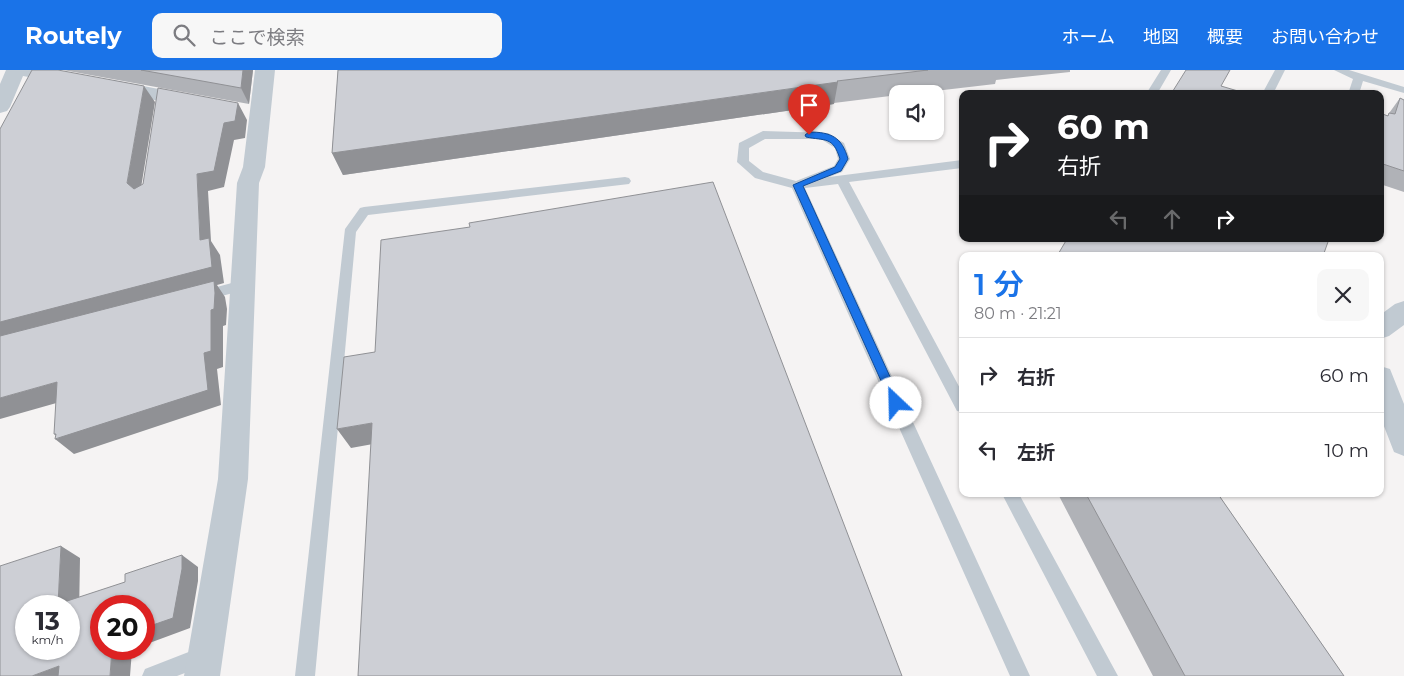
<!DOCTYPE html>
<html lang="ja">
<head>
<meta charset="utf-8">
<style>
	:root { --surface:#fff; --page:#f7f7f7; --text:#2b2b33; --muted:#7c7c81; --line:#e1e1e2; --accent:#1a73e8 }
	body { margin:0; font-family:Montserrat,"Noto Sans JP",sans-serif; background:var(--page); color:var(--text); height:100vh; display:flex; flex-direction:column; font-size:19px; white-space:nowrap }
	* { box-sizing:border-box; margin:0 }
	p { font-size:16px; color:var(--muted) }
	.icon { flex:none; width:28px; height:28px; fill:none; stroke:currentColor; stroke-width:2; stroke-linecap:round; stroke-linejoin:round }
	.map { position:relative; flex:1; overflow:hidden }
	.side { position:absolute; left:959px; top:182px; width:425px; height:245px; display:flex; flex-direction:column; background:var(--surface); border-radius:10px; box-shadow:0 1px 4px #0004 }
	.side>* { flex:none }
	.banner { position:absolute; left:959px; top:20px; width:425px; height:152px; border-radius:10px; box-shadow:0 1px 4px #0004; background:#202124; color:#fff; overflow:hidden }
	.controls { position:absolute; left:889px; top:15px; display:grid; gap:10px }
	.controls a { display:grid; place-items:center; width:55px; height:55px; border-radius:10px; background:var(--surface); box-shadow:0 1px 4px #0004; font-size:25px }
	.speed { position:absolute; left:15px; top:525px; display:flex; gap:10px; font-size:25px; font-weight:700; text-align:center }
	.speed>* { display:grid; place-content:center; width:65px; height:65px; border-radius:50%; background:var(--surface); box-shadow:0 1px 4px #0004; line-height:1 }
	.speed small { font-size:12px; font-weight:400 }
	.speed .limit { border:8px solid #d22; background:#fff; color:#111 }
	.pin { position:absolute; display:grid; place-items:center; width:42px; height:42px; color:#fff; margin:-51px -21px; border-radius:50% 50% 50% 0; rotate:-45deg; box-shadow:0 0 5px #0007 }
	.pin .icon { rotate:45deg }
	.me { position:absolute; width:55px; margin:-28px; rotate:336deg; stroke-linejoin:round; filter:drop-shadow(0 0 4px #0008) }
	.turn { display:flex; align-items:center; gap:18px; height:105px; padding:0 15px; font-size:22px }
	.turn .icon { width:65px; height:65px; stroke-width:2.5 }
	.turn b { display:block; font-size:35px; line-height:42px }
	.lanes { display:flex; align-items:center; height:48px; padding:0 15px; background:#0003; justify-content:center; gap:25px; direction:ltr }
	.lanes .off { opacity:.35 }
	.round { display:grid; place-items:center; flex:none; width:52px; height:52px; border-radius:10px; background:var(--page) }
	.headline { display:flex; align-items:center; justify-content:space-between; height:85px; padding:0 15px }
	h1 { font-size:30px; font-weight:600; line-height:38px; color:var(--accent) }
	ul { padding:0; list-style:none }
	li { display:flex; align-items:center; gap:15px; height:75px; padding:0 15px; border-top:1px solid var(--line) }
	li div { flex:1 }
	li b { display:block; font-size:19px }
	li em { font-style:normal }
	header { display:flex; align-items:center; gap:30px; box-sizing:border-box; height:70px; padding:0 25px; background:var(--accent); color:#fff }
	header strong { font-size:24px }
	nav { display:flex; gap:28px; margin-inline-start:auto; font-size:18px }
	.search { width:350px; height:45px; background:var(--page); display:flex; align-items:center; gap:12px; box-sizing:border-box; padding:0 18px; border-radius:10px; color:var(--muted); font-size:19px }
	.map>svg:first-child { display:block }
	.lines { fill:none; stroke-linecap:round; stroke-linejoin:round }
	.lane { fill:#c1cad2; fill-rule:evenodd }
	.street { fill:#c1cad2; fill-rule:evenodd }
	.wall { fill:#b0b2b7 }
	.shaded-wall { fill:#909195 }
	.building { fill:#cdcfd5; stroke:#909195; fill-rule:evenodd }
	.route { fill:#1a73e8; stroke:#114b97 }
</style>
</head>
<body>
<header>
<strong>Routely</strong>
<div class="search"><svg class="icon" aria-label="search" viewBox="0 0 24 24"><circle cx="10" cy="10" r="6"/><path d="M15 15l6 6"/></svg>ここで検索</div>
<nav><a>ホーム</a><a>地図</a><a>概要</a><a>お問い合わせ</a></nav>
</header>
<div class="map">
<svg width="1404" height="606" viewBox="0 0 1404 606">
	<rect width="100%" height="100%" fill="#f5f3f3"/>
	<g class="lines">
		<path class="lane" d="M 1161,0 L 1171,0 L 1157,24 L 1146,24 Z
			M 1275,0 L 1285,0 L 1273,24 L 1262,24 Z
			M 1334,0 L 1349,0 L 1404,17 L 1404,23 L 1363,11 L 1359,24 L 1348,24 L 1353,9 Z
			M 763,61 L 828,63 L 844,73 L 850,89 L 842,102 L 829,107 L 962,90 L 962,98 L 849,112 L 962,322 L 962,342 L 957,341 L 838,114 L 805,118 L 1030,606 L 1010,606 L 792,118 L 755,108 L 737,92 L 739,73 ZM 765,69 L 821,69 L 835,78 L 838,89 L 834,96 L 796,111 L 763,102 L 749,91 L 749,78 Z
			M 625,107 L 629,108 L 631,111 L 629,114 L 368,145 L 356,162 L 315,606 L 295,606 L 345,159 L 360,138 L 364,137 Z
			M 243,210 L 248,211 L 250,215 L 248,219 L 203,231 L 196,226 L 198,222 Z
			M 1002,424 L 1019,424 L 1118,606 L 1097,606 Z
			M 204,576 L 211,579 L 214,586 L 211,593 L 177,606 L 142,606 L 145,599 Z"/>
		<path class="street" d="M 6,0 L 55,0 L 75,4 L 78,8 L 75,12 L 68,14 L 23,6 L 10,37 L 7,41 L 0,43 L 0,14 Z
			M 255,0 L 275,0 L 265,97 L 259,113 L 248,409 L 220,606 L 184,606 L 218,409 L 237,113 L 243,97 Z
			M 113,10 L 194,26 L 201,28 L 204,32 L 201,36 L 194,38 L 106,20 L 103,16 L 106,12 Z
			M 1404,231 L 1404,255 L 1389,266 L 1380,269 L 1380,245 L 1395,234 Z
			M 1380,296 L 1390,299 L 1404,334 L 1404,386 L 1394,382 L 1380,346 Z"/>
	</g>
	<path class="wall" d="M 63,0 L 253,0 L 249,34 Z
		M 338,0 L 1070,0 L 1070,2 L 996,10 L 995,14 L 909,24 L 898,24 L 898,25 L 834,33 L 834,34 L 343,105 L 332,83 Z
		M 1400,28 L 1404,30 L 1404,122 L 1380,114 L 1380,43 L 1387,46 Z
		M 1058,424 L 1218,424 L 1344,606 L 1153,606 Z"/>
	<path class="shaded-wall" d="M 243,0 L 253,0 L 249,34 L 241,18 Z
		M 838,12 L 834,34 L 343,105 L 332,83 Z
		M 144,16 L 155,32 L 139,130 L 127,113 Z
		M 238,33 L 247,50 L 245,68 L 234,70 L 224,117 L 208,121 L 211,171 L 220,185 L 224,213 L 217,215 L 225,227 L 227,239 L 226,255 L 223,256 L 223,297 L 217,299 L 221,335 L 74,384 L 55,369 L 59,368 L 54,364 L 204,283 L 211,240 L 0,272 L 0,252 L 200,170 L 197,104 L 224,53 Z
		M 57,312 L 74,328 L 0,349 L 0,328 Z
		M 372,353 L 384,372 L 351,378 L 337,359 Z
		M 61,476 L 80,488 L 79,545 L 58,534 Z
		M 182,485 L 198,497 L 198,511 L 190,558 L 144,575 L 144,558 Z
		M 112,579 L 135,579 L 132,580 L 130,606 L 110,606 Z
		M 59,596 L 78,606 L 32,606 Z"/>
	<path class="building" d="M 32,0 L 58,0 L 144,16 L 127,113 L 134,119 L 143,114 L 158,18 L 238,33 L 235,51 L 224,53 L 214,101 L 197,104 L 200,170 L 209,168 L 212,197 L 0,252 L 0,59 Z
		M 141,0 L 243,0 L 241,18 Z
		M 338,0 L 928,0 L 837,11 L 838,12 L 332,83 Z
		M 1186,0 L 1230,0 L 1221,16 L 1248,24 L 1171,24 Z
		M 1400,28 L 1404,30 L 1404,101 L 1380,93 L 1380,43 L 1388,46 L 1389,43 L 1395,44 Z
		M 713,112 L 902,606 L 358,606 L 372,353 L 337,359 L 344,287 L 375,282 L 381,170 L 470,157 L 469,153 Z
		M 1067,169 L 1329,169 L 1323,186 L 1057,186 Z
		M 214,211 L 215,223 L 214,239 L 211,240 L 211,281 L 204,283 L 208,320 L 55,369 L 56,364 L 54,364 L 57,312 L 0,328 L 0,266 Z
		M 1086,424 L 1218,424 L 1344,606 L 1185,606 Z
		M 61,476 L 58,534 L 125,512 L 125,504 L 182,485 L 182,499 L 173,548 L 144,558 L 144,536 L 101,536 L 101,579 L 112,579 L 110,606 L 58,606 L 59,596 L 32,606 L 0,606 L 0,496 ZM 26,536 L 69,536 L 69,579 L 26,579 Z"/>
	<path class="route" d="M 809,62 C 831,62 842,67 848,89 L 841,101 L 803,116 L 902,333 L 896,338 L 891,333 L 793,115 L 835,97 L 840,89 C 833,66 825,71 806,67 L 805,65 Z"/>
</svg>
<div class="controls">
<a><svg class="icon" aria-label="sound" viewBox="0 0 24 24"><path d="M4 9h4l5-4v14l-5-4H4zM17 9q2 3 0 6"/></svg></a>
</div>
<div class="speed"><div>13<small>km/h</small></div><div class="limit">20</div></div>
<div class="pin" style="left:809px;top:65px;background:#d93025"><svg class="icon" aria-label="arrive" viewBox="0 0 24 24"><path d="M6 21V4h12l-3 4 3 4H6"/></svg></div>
<svg class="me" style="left:896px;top:333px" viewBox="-20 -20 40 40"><circle r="19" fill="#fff"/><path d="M0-13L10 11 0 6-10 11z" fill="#1a73e8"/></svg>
<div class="banner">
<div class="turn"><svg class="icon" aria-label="right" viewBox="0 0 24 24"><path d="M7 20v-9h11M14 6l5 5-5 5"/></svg><div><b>60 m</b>右折</div></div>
<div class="lanes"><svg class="icon off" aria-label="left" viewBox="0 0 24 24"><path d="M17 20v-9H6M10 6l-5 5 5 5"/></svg><svg class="icon off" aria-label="ahead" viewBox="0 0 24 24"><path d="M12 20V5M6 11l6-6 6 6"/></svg><svg class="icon" aria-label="right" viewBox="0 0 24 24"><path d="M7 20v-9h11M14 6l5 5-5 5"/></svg></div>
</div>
<section class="side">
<div class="headline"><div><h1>1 分</h1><p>80 m · 21:21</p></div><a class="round"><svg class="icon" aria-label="close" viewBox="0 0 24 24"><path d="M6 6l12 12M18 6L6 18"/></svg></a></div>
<ul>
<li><svg class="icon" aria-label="right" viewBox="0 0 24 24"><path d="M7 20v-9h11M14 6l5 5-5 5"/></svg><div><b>右折</b></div><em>60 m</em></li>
<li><svg class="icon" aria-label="left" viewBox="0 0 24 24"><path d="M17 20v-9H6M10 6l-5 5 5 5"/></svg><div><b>左折</b></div><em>10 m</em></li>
</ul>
</section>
</div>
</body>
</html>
